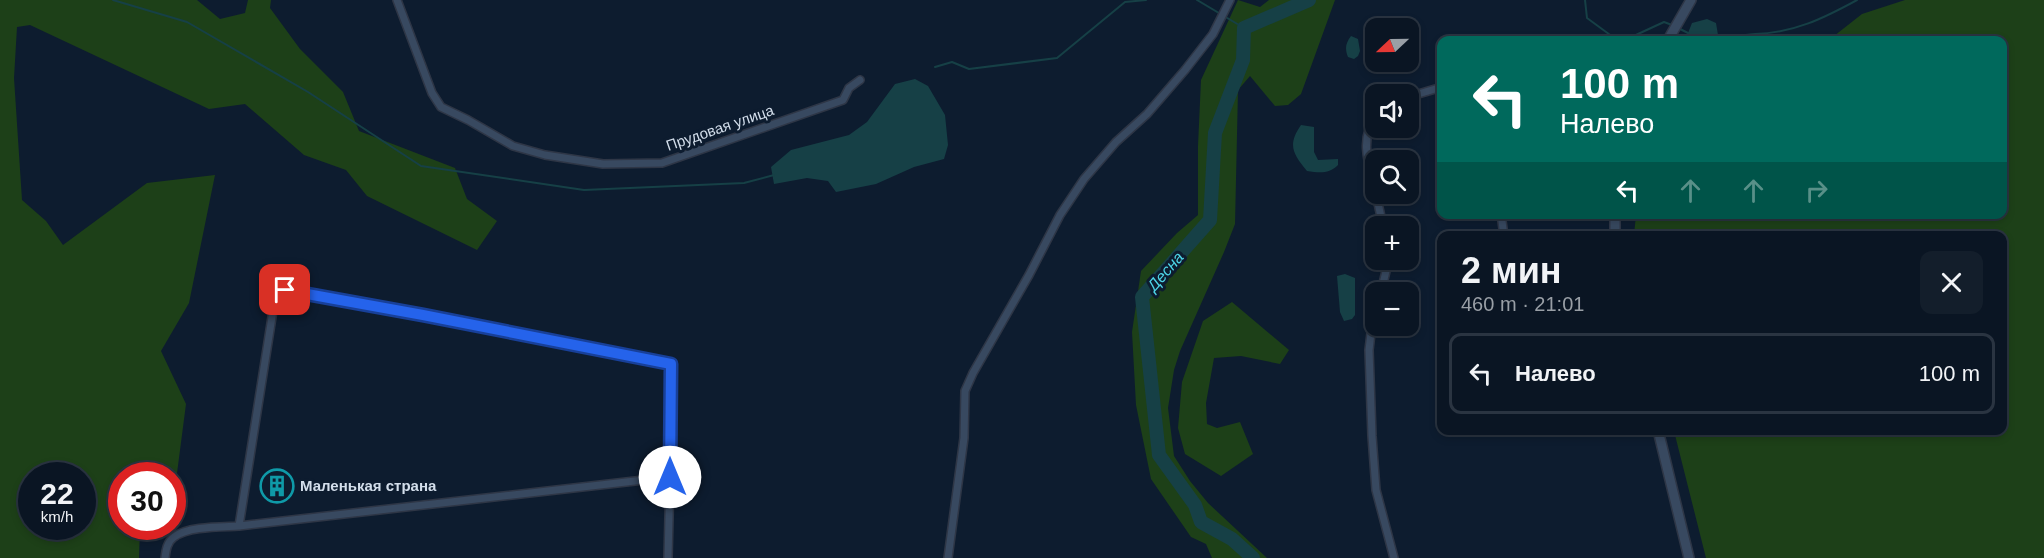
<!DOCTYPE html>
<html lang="ru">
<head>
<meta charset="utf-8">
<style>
	:root { --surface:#0a1523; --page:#131e2b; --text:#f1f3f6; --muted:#999fa6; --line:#2a3441 }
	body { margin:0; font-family:Helvetica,sans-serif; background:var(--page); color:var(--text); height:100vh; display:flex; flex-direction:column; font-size:22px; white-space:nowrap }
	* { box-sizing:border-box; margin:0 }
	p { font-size:20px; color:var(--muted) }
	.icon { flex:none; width:33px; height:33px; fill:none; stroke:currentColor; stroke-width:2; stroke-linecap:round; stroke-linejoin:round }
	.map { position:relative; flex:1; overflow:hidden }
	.drawer { position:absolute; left:1437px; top:231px; width:570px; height:204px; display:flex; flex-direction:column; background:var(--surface); border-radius:12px; box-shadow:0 3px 9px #0003,0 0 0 2px var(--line) }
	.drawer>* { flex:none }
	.banner { position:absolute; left:1437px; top:36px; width:570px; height:183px; border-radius:12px; box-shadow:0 3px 9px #0003,0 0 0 2px var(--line); background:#00695c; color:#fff; overflow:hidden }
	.needle { width:39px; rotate:248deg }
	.tools { position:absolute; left:1365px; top:18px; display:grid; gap:12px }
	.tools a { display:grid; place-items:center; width:54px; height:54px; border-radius:12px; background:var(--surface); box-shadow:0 3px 9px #0003,0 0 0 2px var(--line); font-size:30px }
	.speed { position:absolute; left:18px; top:462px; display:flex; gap:12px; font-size:30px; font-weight:700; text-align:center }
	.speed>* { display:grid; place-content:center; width:78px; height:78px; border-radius:50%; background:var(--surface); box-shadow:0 3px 9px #0003,0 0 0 2px var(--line); line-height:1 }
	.speed small { font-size:15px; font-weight:400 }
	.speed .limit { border:9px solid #d22; background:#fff; color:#111 }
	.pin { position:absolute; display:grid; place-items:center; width:51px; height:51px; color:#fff; margin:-26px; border-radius:12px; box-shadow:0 3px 9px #0006 }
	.me { position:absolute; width:66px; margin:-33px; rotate:0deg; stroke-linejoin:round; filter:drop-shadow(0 0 4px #0008) }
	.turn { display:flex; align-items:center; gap:21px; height:126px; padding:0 24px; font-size:27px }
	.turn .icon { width:78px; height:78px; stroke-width:2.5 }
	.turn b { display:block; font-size:42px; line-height:51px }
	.lanes { display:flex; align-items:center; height:57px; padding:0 24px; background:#0003; justify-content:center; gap:30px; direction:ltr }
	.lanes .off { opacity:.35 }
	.round { display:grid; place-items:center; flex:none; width:63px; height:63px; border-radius:12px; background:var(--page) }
	.head { display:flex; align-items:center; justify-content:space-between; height:102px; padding:0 24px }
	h1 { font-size:36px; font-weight:700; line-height:45px }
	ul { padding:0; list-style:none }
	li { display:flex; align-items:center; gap:18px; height:81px; margin:0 12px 9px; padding:0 12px; border:3px solid var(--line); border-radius:12px }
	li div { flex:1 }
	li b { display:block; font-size:22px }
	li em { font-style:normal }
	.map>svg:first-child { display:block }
	.green { fill:#1d4018; fill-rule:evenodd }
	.water { fill:#164046 }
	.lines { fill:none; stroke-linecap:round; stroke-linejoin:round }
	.stream { stroke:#164046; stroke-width:2 }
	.river { stroke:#164046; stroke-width:14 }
	.street-casing { stroke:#2e3646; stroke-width:10 }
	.secondary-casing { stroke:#2e3646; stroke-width:12 }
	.street { stroke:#384960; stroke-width:7 }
	.secondary { stroke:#384960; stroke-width:9 }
	.route-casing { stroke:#184099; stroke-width:15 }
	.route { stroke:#2563eb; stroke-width:10 }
	.labels { text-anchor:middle; stroke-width:6; stroke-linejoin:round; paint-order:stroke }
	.street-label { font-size:15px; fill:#d3deeb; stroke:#0d1c2f }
	.poi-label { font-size:15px; font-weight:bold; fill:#d3deeb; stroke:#0d1c2f; text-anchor:start }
	.water-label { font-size:16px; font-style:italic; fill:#4dd4e7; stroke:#0d1c2f }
</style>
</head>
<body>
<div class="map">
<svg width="2044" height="558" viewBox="0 0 2044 558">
	<rect width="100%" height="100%" fill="#0d1c2f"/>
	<path class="green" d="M 0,0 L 197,0 L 220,19 L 245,13 L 248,0 L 271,0 L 270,8 L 300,49 L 343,92 L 359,131 L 455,168 L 467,199 L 497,221 L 477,250 L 367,196 L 346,170 L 304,155 L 245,104 L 209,109 L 30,25 L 17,27 L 14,78 L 22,200 L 46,221 L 63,245 L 147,183 L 215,175 L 189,303 L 161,351 L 186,404 L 173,504 L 172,476 L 122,476 L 122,526 L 140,527 L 139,558 L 0,558 ZM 32,476 L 82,476 L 82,526 L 32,526 Z
		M 1238,0 L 1260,7 L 1269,0 L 1335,0 L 1301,94 L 1288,105 L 1275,106 L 1250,76 L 1238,90 L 1235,224 L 1224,252 L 1180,351 L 1174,370 L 1168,408 L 1174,456 L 1190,481 L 1208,503 L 1267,558 L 1212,558 L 1206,544 L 1191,537 L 1151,479 L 1136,405 L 1132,332 L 1141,271 L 1177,233 L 1198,215 L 1198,146 L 1201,80 Z
		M 1905,0 L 2044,0 L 2044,558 L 1706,558 L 1674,431 L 2002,430 L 2002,236 L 1634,235 L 1636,215 L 2002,214 L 2002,40 L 1854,40 L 1850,38 L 1847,40 L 1822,40 L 1834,36 L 1862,14 Z
		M 1232,302 L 1289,350 L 1280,364 L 1241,356 L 1214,358 L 1206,403 L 1207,424 L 1217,428 L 1240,422 L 1253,454 L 1221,476 L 1185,454 L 1178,428 L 1182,382 L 1203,321 Z"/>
	<path class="water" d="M 1707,19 L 1716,23 L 1718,35 L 1706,40 L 1686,38 L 1692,23 Z
		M 1351,36 L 1358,39 L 1360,51 L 1358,56 L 1354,59 L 1348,57 C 1345,49 1345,44 1351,36 Z
		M 915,79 L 928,86 L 945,115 L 948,145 L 944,159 L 914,167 L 876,184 L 836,192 L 828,181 L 807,178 L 774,184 L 771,167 L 791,150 L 849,135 L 867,122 L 895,84 Z
		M 1301,125 L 1314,127 L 1314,152 L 1318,160 L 1338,159 L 1338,165 C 1329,174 1320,173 1307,171 C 1293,154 1287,145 1301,125 Z
		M 1345,274 L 1355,278 L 1355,315 L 1352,319 L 1344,321 L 1340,312 L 1337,276 Z"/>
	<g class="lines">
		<path class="stream" d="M 113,0 L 187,22 L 308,92 L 421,166 L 584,190 L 744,183 L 774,175
			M 1197,0 L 1244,28
			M 1585,0 L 1587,18 L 1617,40
			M 1678,28 L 1688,33
			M 1718,35 C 1734,38 1740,35 1755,34 C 1794,33 1824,18 1857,0
			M 1625,40 L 1664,22 L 1672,25
			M 935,67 L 952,62 L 969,69 L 1057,58 L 1125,2 L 1146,0"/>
		<path class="river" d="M 1253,558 L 1232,539 L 1201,522 L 1195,505 L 1159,455 L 1142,297 L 1210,220 L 1215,133 L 1243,60 L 1244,28 L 1309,0"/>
		<g class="street-casing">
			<path id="street" d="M 397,0 L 432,93 L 441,107 L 468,120 L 513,146 L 545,155 L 603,164 L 662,163 L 843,100 L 849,88 L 860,80
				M 1408,97 L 1442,87
				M 1376,117 C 1358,139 1370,168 1376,193
				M 1376,194 L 1383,226
				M 1501,214 L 1504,236
				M 1381,292 L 1387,267 L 1387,260
				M 1376,312 L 1372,325 L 1369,350 L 1372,436 L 1376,490 L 1394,558
				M 165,558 C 166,550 167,542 174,537 C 188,526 222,527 239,526 L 670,477 L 671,364 L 423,315 L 285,290 L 279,290 L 275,298 L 239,526
				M 668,558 L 670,477
				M 948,558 L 964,438 L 965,391 L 973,373 L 1029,275 L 1060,215 L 1084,179 L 1116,142 L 1147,114 L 1185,70 L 1213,34 L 1230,0"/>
		</g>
		<g class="secondary-casing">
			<path id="secondary" d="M 1668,40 L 1691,0
				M 1615,236 L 1615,214
				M 1658,430 L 1689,558"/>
		</g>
		<use href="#street" class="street"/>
		<use href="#secondary" class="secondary"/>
	</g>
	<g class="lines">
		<g class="route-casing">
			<path id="route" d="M 285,290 L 423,315 L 671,364 L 670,477"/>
		</g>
		<use href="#route" class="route"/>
	</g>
	<defs>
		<g id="building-ring" transform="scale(1.725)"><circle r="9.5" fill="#0d1c2f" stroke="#0f9aa8" stroke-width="1.5"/><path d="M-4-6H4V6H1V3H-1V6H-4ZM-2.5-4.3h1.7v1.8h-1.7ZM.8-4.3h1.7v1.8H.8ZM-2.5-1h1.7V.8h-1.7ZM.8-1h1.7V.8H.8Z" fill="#0f9aa8"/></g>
	</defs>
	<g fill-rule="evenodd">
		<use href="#building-ring" x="277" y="486"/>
	</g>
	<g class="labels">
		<g class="street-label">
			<text transform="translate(720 128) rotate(-19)" y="5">Прудовая улица</text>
		</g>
		<g class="poi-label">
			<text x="300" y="491">Маленькая страна</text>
		</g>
		<g class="water-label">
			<text transform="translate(1165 271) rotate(-49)" y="6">Десна</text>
		</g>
	</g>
</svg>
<div class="tools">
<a><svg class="needle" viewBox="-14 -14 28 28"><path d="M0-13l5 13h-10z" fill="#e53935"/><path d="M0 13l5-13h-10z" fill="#999fa6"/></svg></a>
<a><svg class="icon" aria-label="sound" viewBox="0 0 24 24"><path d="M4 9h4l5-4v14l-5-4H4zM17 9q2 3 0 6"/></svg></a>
<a><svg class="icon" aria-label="search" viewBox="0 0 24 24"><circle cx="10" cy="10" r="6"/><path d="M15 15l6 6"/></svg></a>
<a>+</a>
<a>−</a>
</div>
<div class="speed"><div>22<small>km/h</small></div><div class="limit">30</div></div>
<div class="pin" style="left:285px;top:290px;background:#d93025"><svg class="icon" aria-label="arrive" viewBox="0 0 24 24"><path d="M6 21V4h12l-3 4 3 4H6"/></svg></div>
<svg class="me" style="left:670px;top:477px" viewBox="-20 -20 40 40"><circle r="19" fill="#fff"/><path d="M0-13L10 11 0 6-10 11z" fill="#2563eb"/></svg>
<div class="banner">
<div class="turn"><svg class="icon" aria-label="left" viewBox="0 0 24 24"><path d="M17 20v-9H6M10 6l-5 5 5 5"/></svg><div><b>100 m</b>Налево</div></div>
<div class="lanes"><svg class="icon" aria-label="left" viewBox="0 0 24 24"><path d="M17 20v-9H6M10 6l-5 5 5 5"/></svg><svg class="icon off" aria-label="ahead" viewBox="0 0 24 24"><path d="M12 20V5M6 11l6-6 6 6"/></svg><svg class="icon off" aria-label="ahead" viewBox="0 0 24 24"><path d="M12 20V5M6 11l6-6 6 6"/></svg><svg class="icon off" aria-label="right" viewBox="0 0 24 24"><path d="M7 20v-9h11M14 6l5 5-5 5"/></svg></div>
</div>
<section class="drawer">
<div class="head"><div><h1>2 мин</h1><p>460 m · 21:01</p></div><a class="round"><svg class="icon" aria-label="close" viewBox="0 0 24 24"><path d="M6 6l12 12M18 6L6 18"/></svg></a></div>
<ul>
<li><svg class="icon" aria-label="left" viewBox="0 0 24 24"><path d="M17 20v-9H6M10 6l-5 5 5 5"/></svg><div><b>Налево</b></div><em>100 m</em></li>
</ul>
</section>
</div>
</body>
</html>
